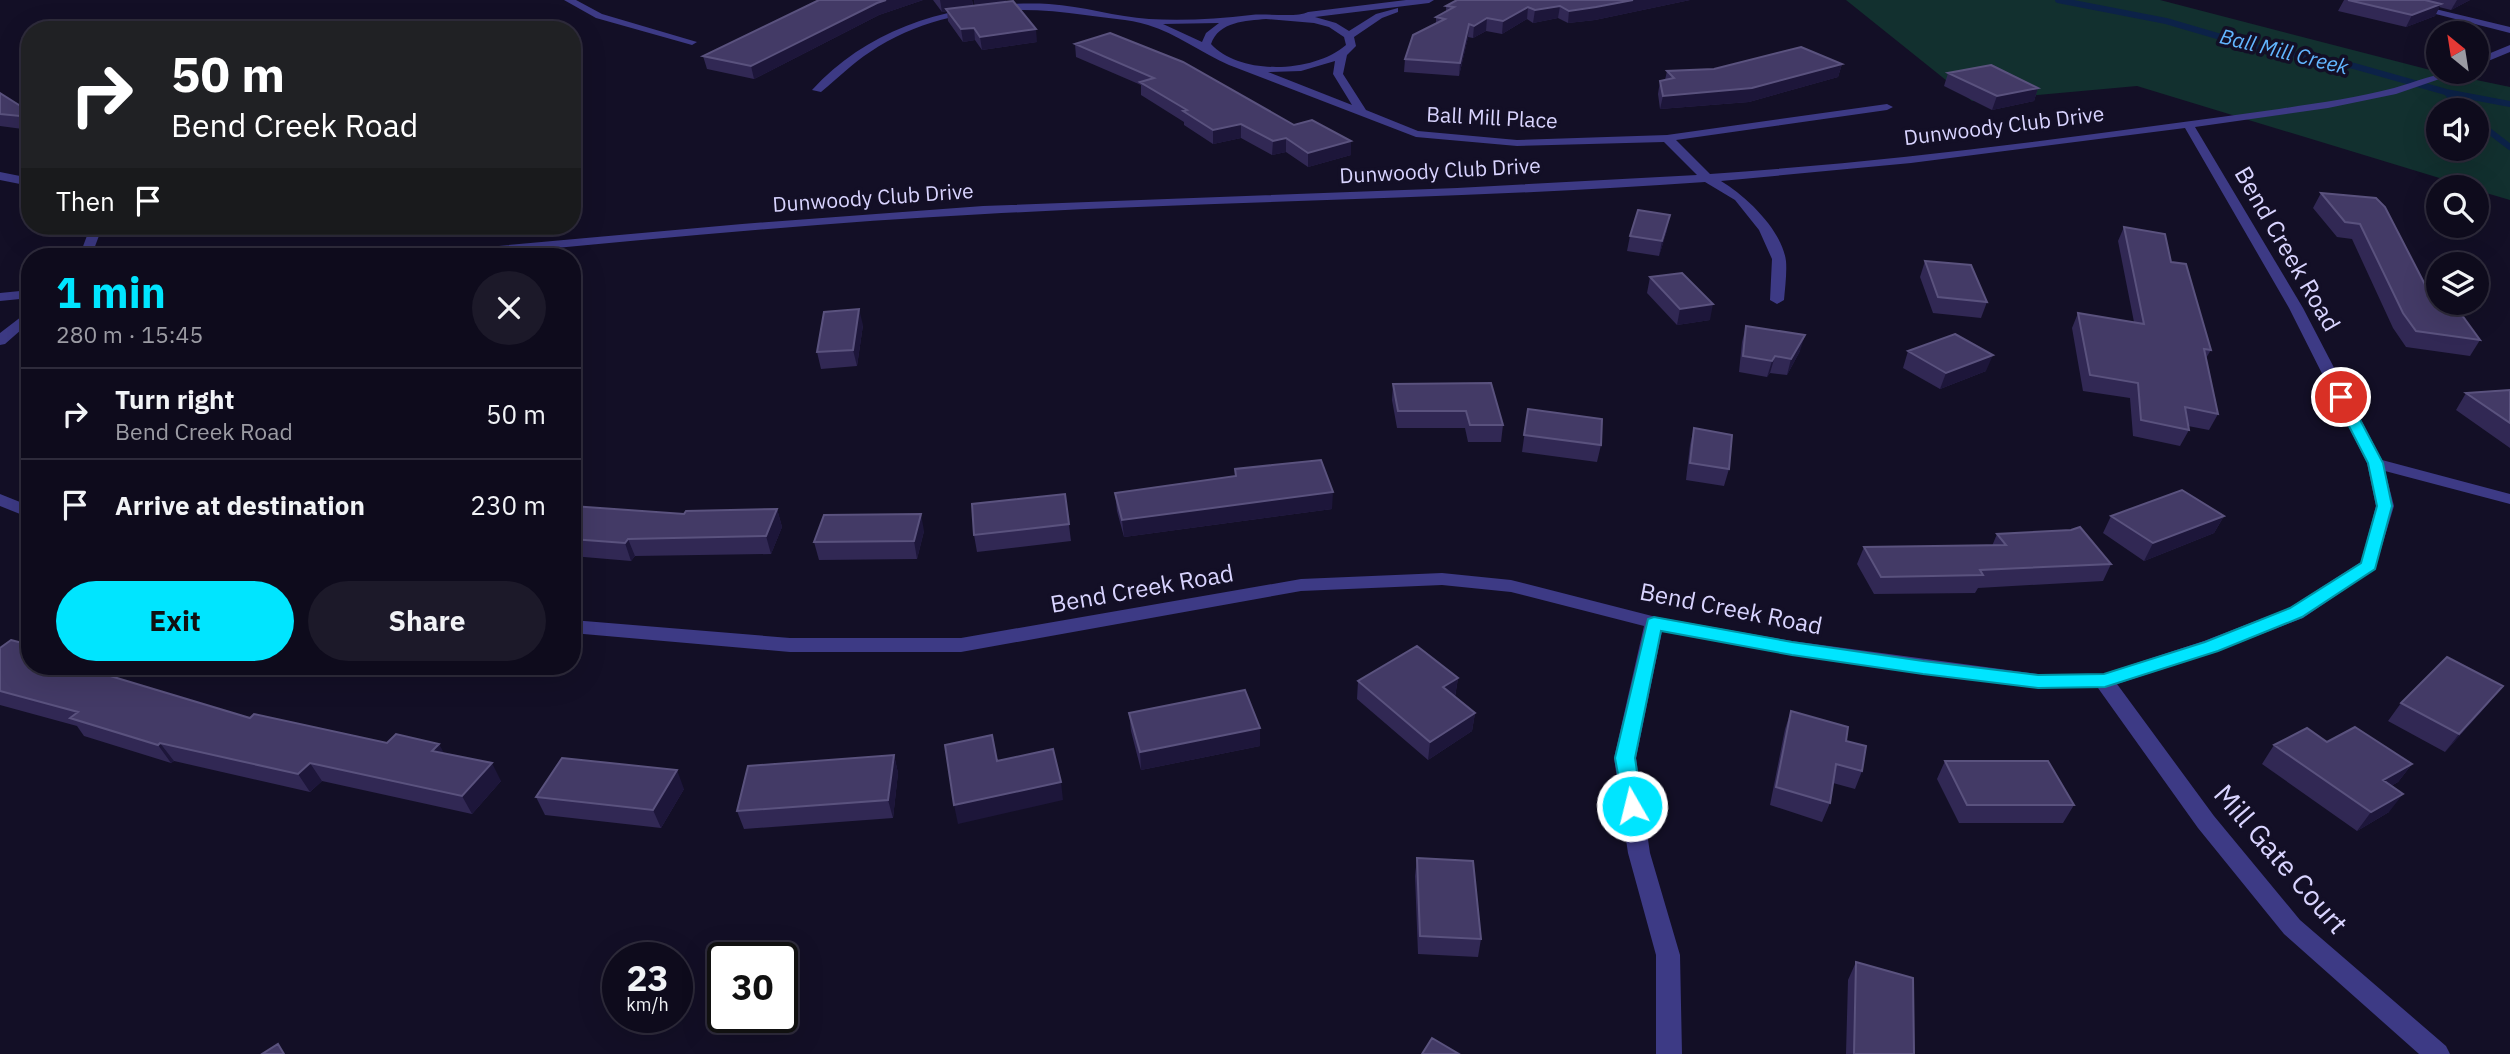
<!DOCTYPE html>
<html lang="en">
<head>
<meta charset="utf-8">
<style>
	:root { --surface:#0e0b1c; --page:#1c1929; --text:#f1f3f6; --muted:#9b9ba3; --line:#2e2b3b; --accent:#00e5ff }
	body { margin:0; font-family:"IBM Plex Sans",sans-serif; background:var(--page); color:var(--text); height:100vh; display:flex; flex-direction:column; font-size:26px; white-space:nowrap }
	* { box-sizing:border-box; margin:0 }
	p { font-size:23px; color:var(--muted) }
	.icon { flex:none; width:38px; height:38px; fill:none; stroke:currentColor; stroke-width:2; stroke-linecap:round; stroke-linejoin:round }
	.map { position:relative; flex:1; overflow:hidden }
	.panel { position:absolute; left:21px; top:248px; width:560px; height:427px; display:flex; flex-direction:column; background:var(--surface); border-radius:28px; box-shadow:0 7px 28px #0002,0 0 0 2px var(--line) }
	.panel>* { flex:none }
	.top-card { position:absolute; left:21px; top:21px; width:560px; height:214px; border-radius:28px; box-shadow:0 7px 28px #0002,0 0 0 2px var(--line); background:#202124; color:#fff; overflow:hidden }
	.needle { width:46px; rotate:330deg }
	.controls { position:absolute; left:2426px; top:21px; display:grid; gap:14px }
	.controls a { display:grid; place-items:center; width:63px; height:63px; border-radius:50%; background:var(--surface); box-shadow:0 7px 28px #0002,0 0 0 2px var(--line); font-size:35px }
	.speed { position:absolute; left:602px; top:942px; display:flex; gap:14px; font-size:35px; font-weight:700; text-align:center }
	.speed>* { display:grid; place-content:center; width:91px; height:91px; border-radius:50%; background:var(--surface); box-shadow:0 7px 28px #0002,0 0 0 2px var(--line); line-height:1 }
	.speed small { font-size:18px; font-weight:400 }
	.speed .limit { border:4px solid #111; border-radius:10px; background:#fff; color:#111 }
	.pin { position:absolute; display:grid; place-items:center; width:60px; height:60px; color:#fff; margin:-30px; border:4px solid #fff; border-radius:50%; box-shadow:0 2px 7px #0007 }
	.me { position:absolute; width:77px; margin:-38px; rotate:352deg; stroke-linejoin:round; filter:drop-shadow(0 0 5px #0008) }
	.turn { display:flex; align-items:center; gap:24px; height:147px; padding:0 35px; font-size:32px }
	.turn .icon { width:91px; height:91px; stroke-width:2.5 }
	.turn b { display:block; font-size:49px; line-height:60px }
	.then { display:flex; align-items:center; height:66px; padding:0 35px; background:#0003; gap:14px; font-size:26px }
	.round { display:grid; place-items:center; flex:none; width:74px; height:74px; border-radius:37px; background:var(--page) }
	.headline { display:flex; align-items:center; justify-content:space-between; height:119px; padding:0 35px }
	h1 { font-size:42px; font-weight:700; line-height:52px; color:var(--accent) }
	.button { display:flex; gap:14px; margin-top:auto; padding:14px 35px }
	.button a { flex:1; height:80px; border-radius:42px; background:var(--accent); color:#111; font-size:28px; font-weight:700; line-height:80px; text-align:center }
	.button a+a { background:var(--page); color:var(--text) }
	ul { padding:0; list-style:none }
	li { display:flex; align-items:center; gap:21px; height:91px; padding:0 35px; border-top:2px solid var(--line) }
	li div { flex:1 }
	li b { display:block; font-size:26px }
	li em { font-style:normal }
	.map>svg:first-child { display:block }
	.green { fill:#12302f; fill-rule:evenodd }
	.lines { fill:none; stroke-linecap:round; stroke-linejoin:round }
	.stream { stroke:#0c2248; stroke-width:6 }
	.minor { fill:#3d3a85; fill-rule:evenodd }
	.wall { fill:#312854 }
	.shaded-wall { fill:#1d163a }
	.building { fill:#433a66; stroke:#5a527e; stroke-width:2 }
	.route { fill:#00e5ff; stroke:#0095a6; stroke-width:2 }
	.labels { text-anchor:middle; stroke-width:7; stroke-linejoin:round; paint-order:stroke }
	.far-water-label { font-size:21px; font-style:italic; fill:#62b6ff; stroke:#130f26 }
	.far-street-label { font-size:21px; fill:#d9d4ff; stroke:#130f26 }
	.street-label { font-size:24px; fill:#d9d4ff; stroke:#130f26 }
	.near-street-label { font-size:28px; fill:#d9d4ff; stroke:#130f26 }
</style>
</head>
<body>
<div class="map">
<svg width="2510" height="1054" viewBox="0 0 2510 1054">
	<rect width="100%" height="100%" fill="#130f26"/>
	<path class="green" d="M 1846,0 L 2160,0 L 2438,72 L 2510,87 L 2510,200 L 2476,190 L 2476,187 L 2469,187 L 2137,86 L 1972,101 ZM 2438,110 L 2476,110 L 2476,149 L 2438,149 Z"/>
	<g class="lines">
		<path class="stream" d="M 2058,0 L 2166,21 L 2255,47 L 2354,66 L 2446,92 L 2510,104
			M 2447,93 L 2463,110
			M 2476,121 L 2510,147"/>
		<path class="minor" d="M 564,0 L 576,0 L 602,14 L 697,42 L 692,45 L 596,18 Z
			M 1406,0 L 1434,0 L 1429,3 L 1315,17 L 1336,23 L 1349,31 L 1376,14 L 1398,8 L 1398,12 L 1382,18 L 1354,37 L 1356,46 L 1347,55 L 1343,74 L 1366,110 L 1418,131 L 1517,140 L 1667,135 L 1887,104 L 1893,107 L 1887,110 L 1676,140 L 1710,174 C 1901,161 2090,135 2279,109 C 2317,103 2356,98 2394,88 C 2416,82 2437,72 2460,72 L 2396,94 L 2328,108 L 2195,127 L 2303,308 L 2382,460 L 2510,494 L 2510,504 L 2385,471 L 2394,506 L 2375,569 L 2303,618 L 2218,651 L 2117,684 L 2214,816 L 2300,920 L 2446,1046 L 2450,1054 L 2419,1054 L 2284,934 L 2198,828 L 2098,688 L 2038,688 L 1792,655 L 1662,631 L 1636,758 L 1650,853 L 1680,955 L 1682,1054 L 1656,1054 L 1656,955 L 1628,853 L 1614,758 L 1644,626 L 1511,592 L 1442,585 L 1301,591 L 961,652 L 790,652 L 572,633 L 572,620 L 790,638 L 961,638 L 1301,579 L 1442,573 L 1511,580 L 1656,617 L 1792,641 L 2038,674 L 2103,674 L 2204,641 L 2289,608 L 2361,562 L 2376,506 L 2367,463 L 2289,308 L 2185,128 L 1911,163 L 1721,181 C 1746,196 1782,230 1786,261 C 1787,273 1785,288 1784,300 L 1777,304 L 1770,300 L 1772,259 L 1759,230 L 1735,200 L 1705,182 C 1465,199 1225,201 985,214 C 809,223 634,241 460,257 L 413,257 L 420,253 L 742,224 L 983,206 L 1457,188 L 1697,175 L 1664,142 L 1517,146 L 1416,137 L 1229,65 C 1202,53 1177,34 1148,25 C 1129,19 1105,18 1085,15 C 1011,4 934,9 870,52 C 853,63 837,79 821,92 L 812,90 C 872,24 963,0 1049,4 C 1083,6 1116,17 1149,19 C 1182,21 1218,19 1251,15 C 1266,13 1297,18 1308,12 ZM 1266,19 L 1314,23 L 1329,27 L 1344,37 L 1346,45 C 1314,73 1240,76 1211,44 C 1219,21 1246,21 1266,19 ZM 1219,23 L 1206,33 L 1202,42 L 1163,24 ZM 1335,61 L 1333,74 L 1352,105 L 1268,72 L 1301,71 Z
			M 2381,0 L 2398,0 L 2510,27 L 2510,33 Z
			M 2510,45 L 2510,52 L 2476,66 L 2476,59 Z
			M 0,172 L 30,178 L 30,186 L 0,180 Z
			M 86,226 L 98,226 L 100,233 L 91,257 L 79,257 L 88,233 Z
			M 30,290 L 30,298 L 0,301 L 0,293 Z
			M 30,310 L 30,322 L 5,344 L 0,345 L 0,333 Z
			M 0,494 L 30,506 L 30,518 L 0,506 Z"/>
	</g>
	<path class="wall" d="M 819,0 L 923,0 L 879,15 L 754,79 L 707,69 L 703,56 Z
		M 933,0 L 972,0 L 973,5 L 975,5 L 974,0 L 1005,0 L 1037,42 L 982,50 L 975,40 L 963,42 L 948,21 L 947,11 L 942,12 Z
		M 1457,0 L 1690,0 L 1595,20 L 1568,23 L 1558,18 L 1533,23 L 1527,19 L 1502,34 L 1486,31 L 1473,38 L 1468,37 L 1459,76 L 1404,72 L 1405,59 L 1436,23 L 1436,17 L 1446,12 L 1446,6 Z
		M 2344,0 L 2470,0 L 2451,10 L 2439,7 L 2435,16 L 2406,27 L 2338,11 Z
		M 1075,44 L 1294,125 L 1351,141 L 1351,155 L 1308,167 L 1286,152 L 1272,155 L 1241,138 L 1213,144 L 1184,125 L 1184,122 L 1141,95 L 1141,85 L 1076,57 Z
		M 1842,64 L 1838,77 L 1749,102 L 1660,109 L 1658,94 L 1660,81 L 1665,80 L 1667,71 Z
		M 1948,73 L 2038,88 L 2034,101 L 1992,110 L 1944,86 Z
		M 0,93 L 30,112 L 30,130 L 0,126 Z
		M 2321,193 L 2376,198 L 2435,304 L 2480,340 L 2470,356 L 2406,347 L 2393,328 L 2352,239 L 2337,237 L 2313,208 Z
		M 2124,227 L 2171,262 L 2211,350 L 2206,358 L 2218,414 L 2209,430 L 2188,426 L 2189,430 L 2180,446 L 2133,436 L 2130,398 L 2083,391 L 2072,328 L 2078,313 L 2134,322 L 2118,241 Z
		M 1667,230 L 1659,256 L 1627,251 L 1630,236 Z
		M 1925,261 L 1987,302 L 1981,318 L 1933,313 L 1920,277 Z
		M 1650,277 L 1710,320 L 1677,325 L 1647,293 Z
		M 863,325 L 857,366 L 821,369 L 817,352 Z
		M 1746,326 L 1800,351 L 1787,375 L 1770,373 L 1767,377 L 1739,372 L 1742,342 Z
		M 1908,351 L 1986,371 L 1940,389 L 1903,368 Z
		M 1393,384 L 1503,425 L 1501,442 L 1468,442 L 1465,428 L 1397,428 L 1392,400 Z
		M 2510,390 L 2510,448 L 2456,410 L 2466,393 Z
		M 1528,409 L 1601,445 L 1597,462 L 1522,452 Z
		M 1694,428 L 1729,469 L 1724,486 L 1686,480 L 1690,445 Z
		M 1235,469 L 1332,509 L 1124,537 L 1117,511 L 1115,493 L 1235,476 Z
		M 1065,494 L 1071,541 L 977,552 L 974,535 Z
		M 572,506 L 684,514 L 777,509 L 782,527 L 771,554 L 635,556 L 631,561 L 572,556 Z
		M 2111,516 L 2224,516 L 2214,533 L 2144,561 L 2103,533 Z
		M 924,531 L 917,559 L 819,560 L 814,542 Z
		M 1997,534 L 2111,564 L 2103,581 L 1978,588 L 1975,593 L 1874,594 L 1857,564 L 1864,547 L 1992,546 Z
		M 0,648 L 30,667 L 99,667 L 104,674 L 250,718 L 444,753 L 501,781 L 472,814 L 322,781 L 310,792 L 174,761 L 171,763 L 84,736 L 77,726 L 0,705 Z
		M 1458,678 L 1455,697 L 1475,713 L 1472,731 L 1428,760 L 1357,699 L 1358,681 Z
		M 2401,703 L 2488,704 L 2445,752 L 2388,721 Z
		M 1791,711 L 1846,741 L 1862,771 L 1855,789 L 1833,783 L 1830,803 L 1822,822 L 1770,805 L 1785,729 Z
		M 1129,713 L 1260,728 L 1260,746 L 1141,770 L 1131,731 Z
		M 2327,742 L 2412,764 L 2398,782 L 2391,786 L 2389,812 L 2357,831 L 2262,764 L 2274,745 Z
		M 894,755 L 898,773 L 893,818 L 744,829 L 737,811 Z
		M 1945,761 L 2074,805 L 2063,823 L 1959,823 L 1937,779 Z
		M 684,789 L 661,828 L 545,815 L 536,797 Z
		M 1417,858 L 1481,939 L 1478,957 L 1418,954 L 1415,876 Z
		M 1856,962 L 1914,1054 L 1846,1054 L 1848,980 Z"/>
	<path class="shaded-wall" d="M 886,0 L 923,0 L 879,15 L 754,79 L 751,66 L 877,3 Z
		M 940,0 L 972,0 L 973,6 L 946,9 L 947,11 L 942,12 Z
		M 974,0 L 1005,0 L 1005,2 L 975,5 Z
		M 1633,0 L 1690,0 L 1595,20 L 1568,23 L 1569,11 Z
		M 2457,0 L 2470,0 L 2451,10 Z
		M 2441,4 L 2435,16 L 2406,27 L 2412,15 Z
		M 1560,6 L 1558,18 L 1533,23 L 1535,10 Z
		M 1528,7 L 1527,19 L 1502,34 L 1503,21 Z
		M 1487,18 L 1486,31 L 1473,38 L 1474,26 Z
		M 1469,24 L 1468,37 L 1459,76 L 1460,63 Z
		M 974,28 L 975,40 L 963,42 L 961,29 Z
		M 1036,29 L 1037,42 L 982,50 L 980,37 Z
		M 1842,64 L 1838,77 L 1749,102 L 1660,109 L 1663,96 Z
		M 2038,88 L 2034,101 L 1992,110 L 1997,96 Z
		M 1241,124 L 1241,138 L 1213,144 L 1213,130 Z
		M 1286,138 L 1286,152 L 1272,155 L 1273,141 Z
		M 1351,141 L 1351,155 L 1308,167 L 1308,153 Z
		M 1670,215 L 1667,230 L 1659,256 L 1662,241 Z
		M 1713,304 L 1710,320 L 1677,325 L 1680,309 Z
		M 859,309 L 863,325 L 857,366 L 853,350 Z
		M 1805,335 L 1800,351 L 1787,375 L 1791,359 Z
		M 1993,355 L 1986,371 L 1940,389 L 1946,373 Z
		M 1775,356 L 1770,373 L 1767,377 L 1772,361 Z
		M 1333,492 L 1332,509 L 1124,537 L 1122,520 Z
		M 777,509 L 782,527 L 771,554 L 766,536 Z
		M 921,514 L 924,531 L 917,559 L 914,541 Z
		M 2224,516 L 2214,533 L 2144,561 L 2153,543 Z
		M 628,539 L 635,556 L 631,561 L 625,543 Z
		M 89,667 L 99,667 L 109,680 L 87,669 Z
		M 1458,678 L 1455,696 L 1441,705 L 1443,687 Z
		M 2503,686 L 2488,704 L 2445,752 L 2459,734 Z
		M 1475,713 L 1472,731 L 1428,760 L 1430,742 Z
		M 1260,728 L 1260,746 L 1141,770 L 1140,752 Z
		M 160,743 L 174,761 L 171,763 L 158,745 Z
		M 439,744 L 449,762 L 432,751 Z
		M 894,755 L 898,773 L 893,818 L 888,800 Z
		M 310,763 L 322,781 L 310,792 L 298,774 Z
		M 492,763 L 501,781 L 472,814 L 462,796 Z
		M 2412,764 L 2398,782 L 2369,798 L 2383,780 Z
		M 677,770 L 684,789 L 661,828 L 653,810 Z
		M 1061,782 L 1063,800 L 958,824 L 954,805 Z
		M 2403,794 L 2389,812 L 2357,831 L 2371,812 Z"/>
	<path class="building" d="M 819,0 L 886,0 L 877,3 L 751,66 L 703,56 Z
		M 1457,0 L 1633,0 L 1596,7 L 1569,11 L 1560,6 L 1535,10 L 1528,7 L 1503,21 L 1487,18 L 1474,26 L 1469,24 L 1460,63 L 1405,59 L 1413,35 L 1445,19 L 1436,17 L 1454,7 L 1446,6 Z
		M 2348,0 L 2425,0 L 2441,4 L 2412,15 Z
		M 1013,1 L 1036,29 L 980,37 L 974,28 L 961,29 L 946,9 Z
		M 1110,33 L 1183,62 L 1294,125 L 1312,120 L 1351,141 L 1308,153 L 1286,138 L 1273,141 L 1241,124 L 1213,130 L 1183,111 L 1187,110 L 1140,82 L 1154,78 L 1075,44 Z
		M 1801,47 L 1842,64 L 1752,88 L 1663,96 L 1660,81 L 1674,78 L 1667,71 L 1714,69 Z
		M 1991,65 L 2038,88 L 1997,96 L 1948,73 Z
		M 0,93 L 30,112 L 30,117 L 0,114 Z
		M 2321,193 L 2376,198 L 2385,207 L 2435,304 L 2456,307 L 2480,340 L 2416,331 L 2403,313 L 2360,224 L 2345,222 Z
		M 1638,210 L 1670,215 L 1662,241 L 1630,236 Z
		M 2124,227 L 2165,234 L 2171,262 L 2186,264 L 2211,350 L 2204,349 L 2218,414 L 2185,407 L 2189,430 L 2141,420 L 2138,383 L 2090,375 L 2078,313 L 2144,324 Z
		M 1925,261 L 1971,265 L 1987,302 L 1938,297 Z
		M 1682,273 L 1713,304 L 1680,309 L 1650,277 Z
		M 859,309 L 853,350 L 817,352 L 824,312 Z
		M 1746,326 L 1805,335 L 1791,359 L 1775,356 L 1772,361 L 1743,356 Z
		M 1955,334 L 1993,355 L 1946,373 L 1908,351 Z
		M 1491,383 L 1503,425 L 1470,425 L 1466,411 L 1398,411 L 1393,384 Z
		M 2510,390 L 2510,423 L 2466,393 Z
		M 1528,409 L 1602,419 L 1601,445 L 1524,435 Z
		M 1694,428 L 1732,435 L 1729,469 L 1690,463 Z
		M 1321,460 L 1333,492 L 1122,520 L 1115,493 L 1236,476 L 1235,469 Z
		M 2182,490 L 2224,516 L 2153,543 L 2111,516 Z
		M 1065,494 L 1069,524 L 974,535 L 972,504 Z
		M 572,506 L 684,514 L 686,511 L 777,509 L 766,536 L 628,539 L 625,543 L 572,539 Z
		M 921,514 L 914,541 L 814,542 L 824,515 Z
		M 2080,527 L 2111,564 L 1980,570 L 1983,575 L 1881,577 L 1864,547 L 2006,545 L 1997,534 L 2071,530 Z
		M 11,640 L 30,645 L 30,667 L 89,667 L 87,669 L 250,718 L 254,714 L 387,743 L 396,734 L 439,744 L 432,751 L 492,763 L 462,796 L 310,763 L 298,774 L 160,743 L 158,745 L 70,718 L 78,712 L 0,691 L 0,648 Z
		M 1417,646 L 1458,678 L 1443,687 L 1475,713 L 1430,742 L 1358,681 Z
		M 2447,657 L 2503,686 L 2459,734 L 2401,703 Z
		M 1245,690 L 1260,728 L 1140,752 L 1129,713 Z
		M 1791,711 L 1848,727 L 1846,741 L 1866,746 L 1862,771 L 1836,764 L 1830,803 L 1776,787 Z
		M 2355,727 L 2412,764 L 2383,780 L 2403,794 L 2371,812 L 2274,745 L 2307,728 L 2327,742 Z
		M 992,735 L 997,761 L 1053,749 L 1061,782 L 954,805 L 945,745 Z
		M 894,755 L 888,800 L 737,811 L 748,766 Z
		M 562,758 L 677,770 L 653,810 L 536,797 Z
		M 1945,761 L 2048,761 L 2074,805 L 1967,805 Z
		M 1417,858 L 1473,861 L 1481,939 L 1420,936 Z
		M 1856,962 L 1913,978 L 1914,1054 L 1854,1054 Z
		M 1432,1038 L 1459,1054 L 1422,1054 Z
		M 278,1044 L 284,1054 L 262,1054 Z"/>
	<path class="route" d="M 2341,392 L 2348,397 L 2383,463 L 2392,506 L 2375,569 L 2302,617 L 2218,651 L 2105,687 L 2038,688 L 1923,674 L 1792,655 L 1661,631 L 1635,758 L 1642,806 L 1639,811 L 1632,813 L 1625,811 L 1615,758 L 1648,619 L 1654,617 L 1792,642 L 1923,661 L 2038,675 L 2104,674 L 2205,642 L 2290,608 L 2361,563 L 2377,506 L 2368,463 L 2334,397 Z"/>
	<g class="labels">
		<g class="far-water-label">
			<text transform="translate(2284 52) rotate(14)" y="7">Ball Mill Creek</text>
		</g>
		<g class="far-street-label">
			<text transform="translate(1492 118) rotate(3)" y="7">Ball Mill Place</text>
			<text transform="translate(2004 126) rotate(-7)" y="7">Dunwoody Club Drive</text>
			<text transform="translate(1440 171) rotate(-3)" y="7">Dunwoody Club Drive</text>
			<text transform="translate(873 198) rotate(-4)" y="7">Dunwoody Club Drive</text>
		</g>
		<g class="street-label">
			<text transform="translate(2287 249) rotate(60)" y="8">Bend Creek Road</text>
			<text transform="translate(1142 589) rotate(-10)" y="8">Bend Creek Road</text>
			<text transform="translate(1731 609) rotate(11)" y="8">Bend Creek Road</text>
		</g>
		<g class="near-street-label">
			<text transform="translate(2281 859) rotate(49)" y="10">Mill Gate Court</text>
		</g>
	</g>
</svg>
<div class="controls">
<a><svg class="needle" viewBox="-14 -14 28 28"><path d="M0-13l5 13h-10z" fill="#e53935"/><path d="M0 13l5-13h-10z" fill="#9b9ba3"/></svg></a>
<a><svg class="icon" aria-label="sound" viewBox="0 0 24 24"><path d="M4 9h4l5-4v14l-5-4H4zM17 9q2 3 0 6"/></svg></a>
<a><svg class="icon" aria-label="search" viewBox="0 0 24 24"><circle cx="10" cy="10" r="6"/><path d="M15 15l6 6"/></svg></a>
<a><svg class="icon" aria-label="layers" viewBox="0 0 24 24"><path d="M12 4l9 5-9 5-9-5zM3 14l9 5 9-5"/></svg></a>
</div>
<div class="speed"><div>23<small>km/h</small></div><div class="limit">30</div></div>
<div class="pin" style="left:2341px;top:397px;background:#d93025"><svg class="icon" aria-label="arrive" viewBox="0 0 24 24"><path d="M6 21V4h12l-3 4 3 4H6"/></svg></div>
<svg class="me" style="left:1632px;top:806px" viewBox="-20 -20 40 40"><circle r="17" fill="#00e5ff" stroke="#fff" stroke-width="3"/><path d="M0-11L8 9 0 5-8 9z" fill="#fff"/></svg>
<div class="top-card">
<div class="turn"><svg class="icon" aria-label="right" viewBox="0 0 24 24"><path d="M7 20v-9h11M14 6l5 5-5 5"/></svg><div><b>50 m</b>Bend Creek Road</div></div>
<div class="then">Then<svg class="icon" aria-label="arrive" viewBox="0 0 24 24"><path d="M6 21V4h12l-3 4 3 4H6"/></svg></div>
</div>
<section class="panel">
<div class="headline"><div><h1>1 min</h1><p>280 m · 15:45</p></div><a class="round"><svg class="icon" aria-label="close" viewBox="0 0 24 24"><path d="M6 6l12 12M18 6L6 18"/></svg></a></div>
<ul>
<li><svg class="icon" aria-label="right" viewBox="0 0 24 24"><path d="M7 20v-9h11M14 6l5 5-5 5"/></svg><div><b>Turn right</b><p>Bend Creek Road</p></div><em>50 m</em></li>
<li><svg class="icon" aria-label="arrive" viewBox="0 0 24 24"><path d="M6 21V4h12l-3 4 3 4H6"/></svg><div><b>Arrive at destination</b></div><em>230 m</em></li>
</ul>
<div class="button"><a>Exit</a><a>Share</a></div>
</section>
</div>
</body>
</html>
